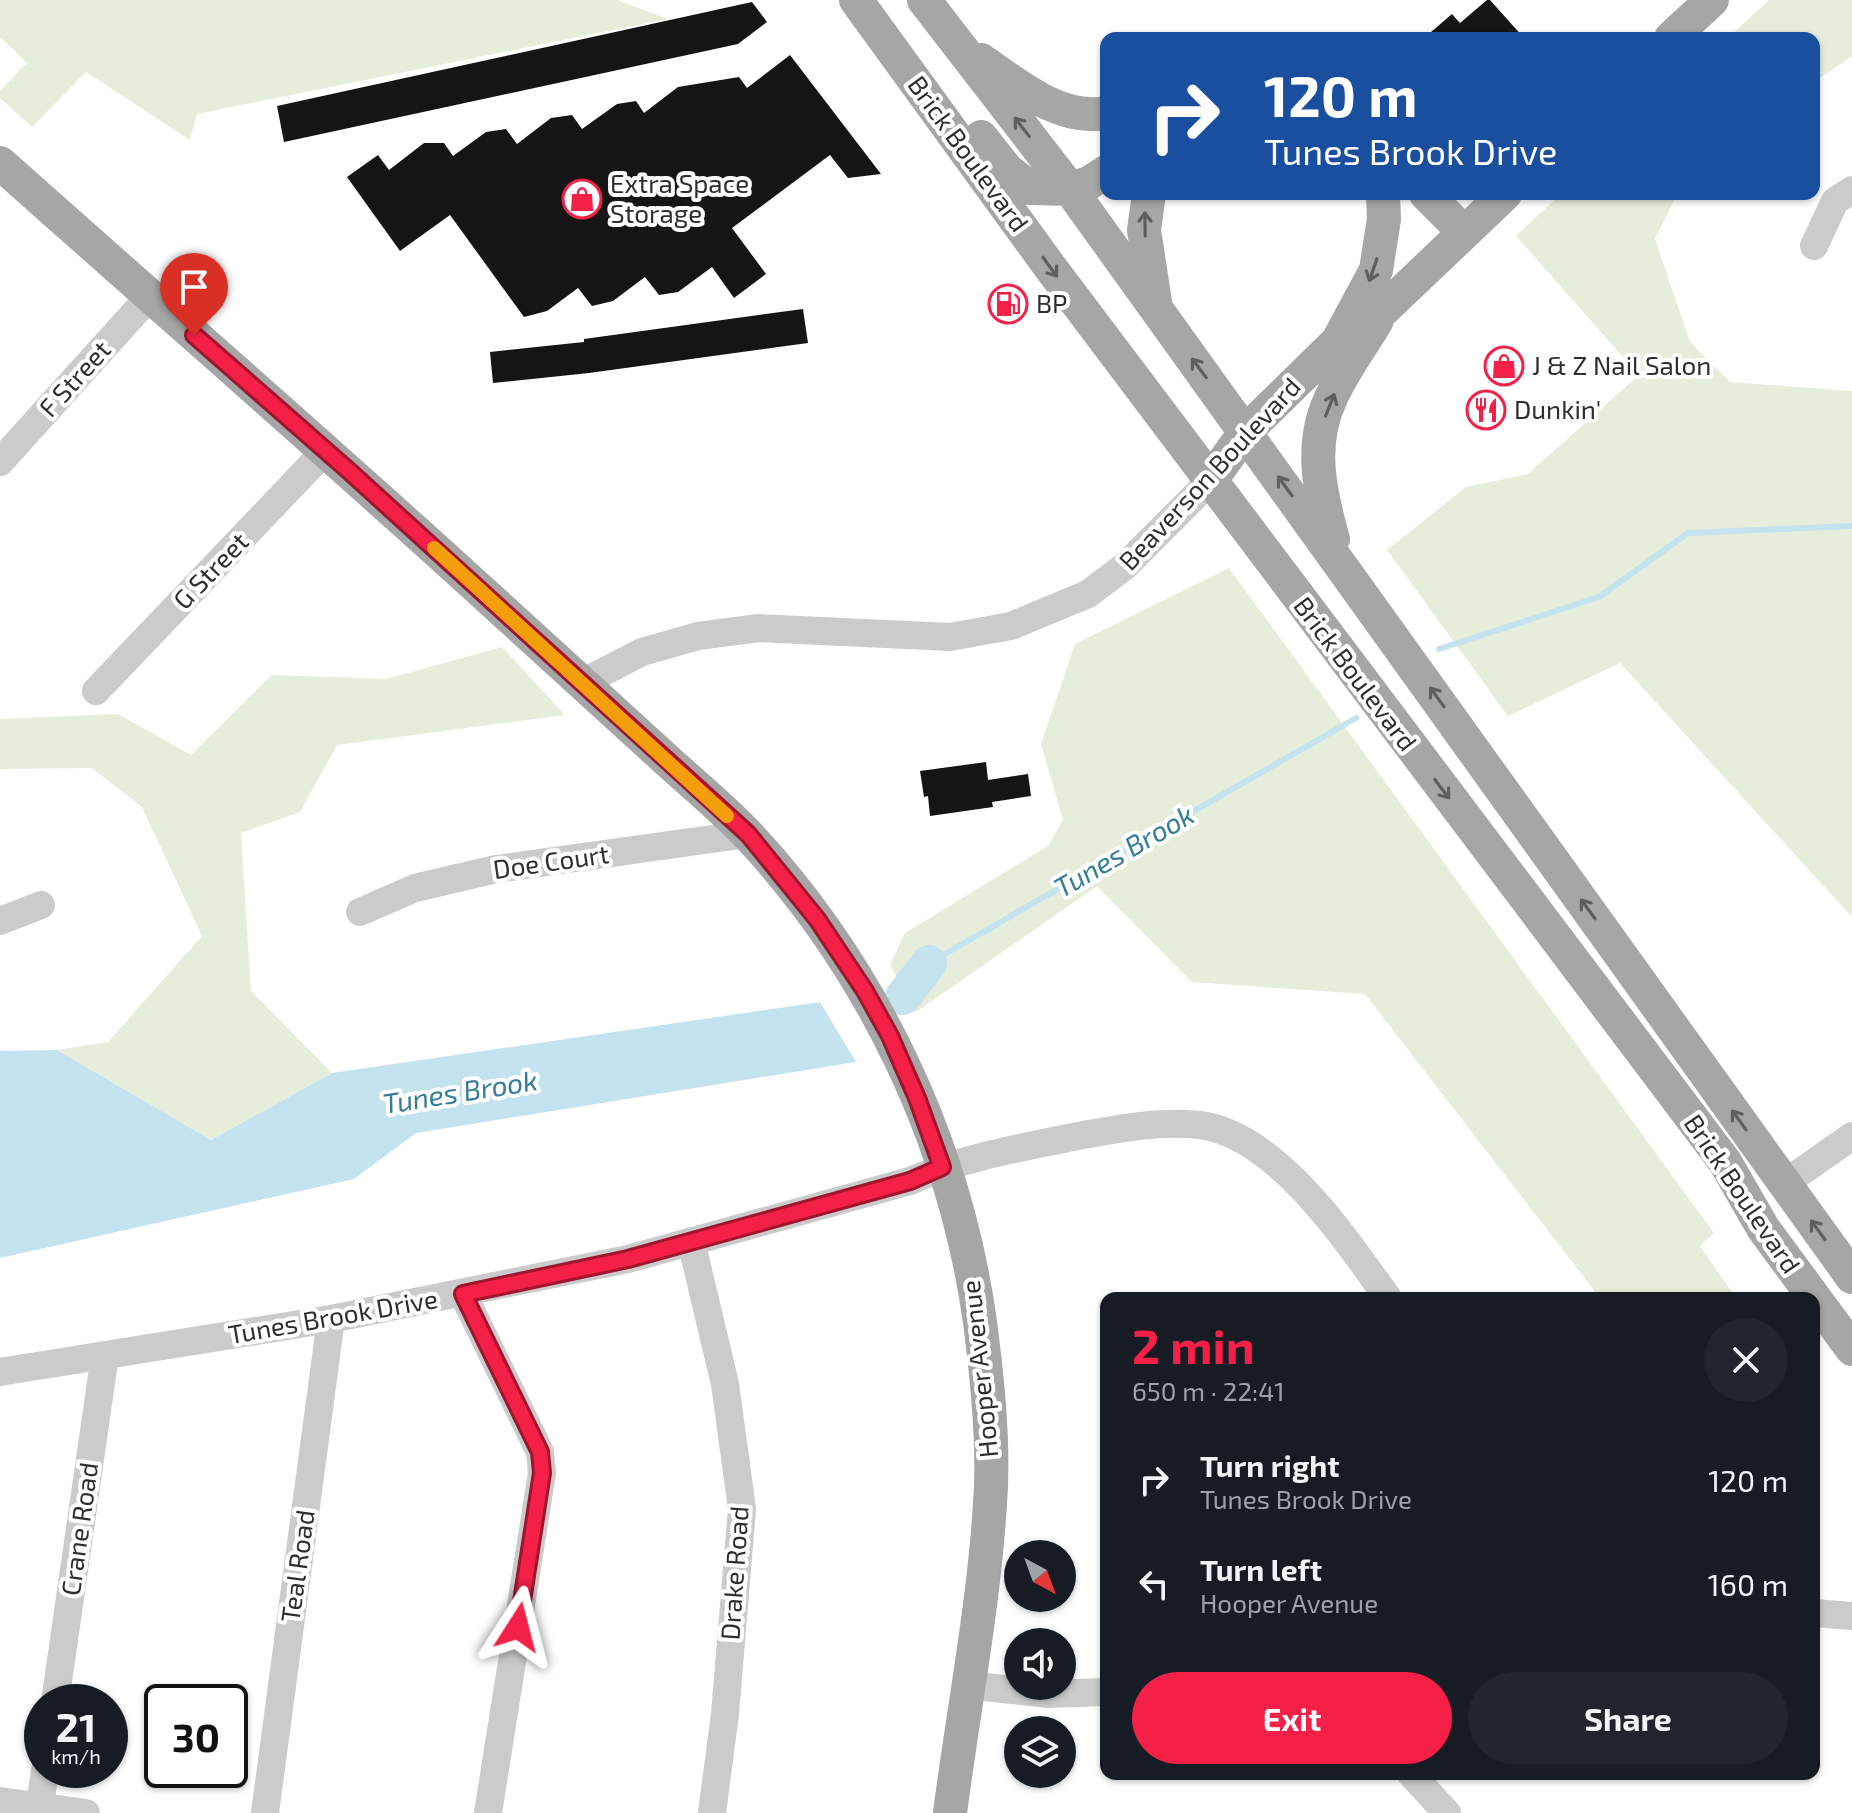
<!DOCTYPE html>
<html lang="en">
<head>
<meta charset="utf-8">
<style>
	:root { --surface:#171b24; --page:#20242c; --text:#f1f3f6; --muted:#9ea1a6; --accent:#f52047 }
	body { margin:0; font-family:"Exo 2",sans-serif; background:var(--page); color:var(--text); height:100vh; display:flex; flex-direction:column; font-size:30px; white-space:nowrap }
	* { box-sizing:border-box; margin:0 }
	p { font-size:26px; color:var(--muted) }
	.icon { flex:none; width:44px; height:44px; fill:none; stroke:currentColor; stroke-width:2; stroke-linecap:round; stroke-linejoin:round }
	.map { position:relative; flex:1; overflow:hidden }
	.details { position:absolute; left:1100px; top:1292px; width:720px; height:488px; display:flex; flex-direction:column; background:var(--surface); border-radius:16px; box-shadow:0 2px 6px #0004 }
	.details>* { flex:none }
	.guide { position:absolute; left:1100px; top:32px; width:720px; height:168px; border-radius:16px; box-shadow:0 2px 6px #0004; background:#1a4fa0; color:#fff; overflow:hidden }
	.needle { width:52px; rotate:139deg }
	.tools { position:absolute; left:1004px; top:1540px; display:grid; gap:16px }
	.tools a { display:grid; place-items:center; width:72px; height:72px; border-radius:50%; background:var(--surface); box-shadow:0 2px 6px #0004; font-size:40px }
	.speed { position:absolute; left:24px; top:1684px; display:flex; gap:16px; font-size:40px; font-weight:700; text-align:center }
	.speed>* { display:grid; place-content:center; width:104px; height:104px; border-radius:50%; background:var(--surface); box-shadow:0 2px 6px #0004; line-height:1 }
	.speed small { font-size:20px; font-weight:400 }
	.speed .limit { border:4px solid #111; border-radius:12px; background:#fff; color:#111 }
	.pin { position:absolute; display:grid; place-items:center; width:68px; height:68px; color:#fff; margin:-82px -34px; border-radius:50% 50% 50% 0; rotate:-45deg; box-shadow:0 0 8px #0007 }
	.pin .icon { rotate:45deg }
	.me { position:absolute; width:88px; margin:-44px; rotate:9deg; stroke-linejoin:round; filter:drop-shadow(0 0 6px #0008) }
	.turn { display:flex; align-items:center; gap:28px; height:168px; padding:0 32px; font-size:36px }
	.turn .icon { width:104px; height:104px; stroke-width:2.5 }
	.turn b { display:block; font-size:56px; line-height:68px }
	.round { display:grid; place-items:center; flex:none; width:84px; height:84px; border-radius:42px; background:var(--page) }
	.head { display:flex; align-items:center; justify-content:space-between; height:136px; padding:0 32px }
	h1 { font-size:48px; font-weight:700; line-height:60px; color:var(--accent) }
	.cta { display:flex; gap:16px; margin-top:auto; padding:16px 32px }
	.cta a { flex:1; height:92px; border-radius:48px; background:var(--accent); color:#fff; font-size:32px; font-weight:700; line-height:92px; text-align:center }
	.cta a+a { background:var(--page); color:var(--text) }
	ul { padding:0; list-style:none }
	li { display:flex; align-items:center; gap:24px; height:104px; padding:0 32px }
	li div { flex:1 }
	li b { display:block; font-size:30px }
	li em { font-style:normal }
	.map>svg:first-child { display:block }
	.green { fill:#e7eddb }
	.water { fill:#c5e3ef }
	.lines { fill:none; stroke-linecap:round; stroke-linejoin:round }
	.stream { stroke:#c5e3ef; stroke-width:6 }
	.river { stroke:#c5e3ef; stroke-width:36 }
	.building { fill:#151515 }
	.minor { stroke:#cbcbcb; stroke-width:28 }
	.major { stroke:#a6a6a6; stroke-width:34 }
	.oneway { stroke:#5e5e5e }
	.route-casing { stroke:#9f152e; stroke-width:20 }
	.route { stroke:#f52047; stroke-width:14 }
	.slow { stroke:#f59e0b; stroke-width:14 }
	.labels { text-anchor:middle; stroke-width:8; stroke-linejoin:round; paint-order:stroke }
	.street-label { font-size:26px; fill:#2e2e2e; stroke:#fff }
	.poi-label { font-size:26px; fill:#2e2e2e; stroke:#fff; text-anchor:start }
	.water-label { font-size:28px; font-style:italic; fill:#357c98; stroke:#fff }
</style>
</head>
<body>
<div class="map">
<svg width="1852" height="1813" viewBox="0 0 1852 1813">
	<rect width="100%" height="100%" fill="#fff"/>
	<path class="green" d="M 0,0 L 617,0 L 668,19 L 197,114 L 190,140 L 86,72 L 32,127 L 0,98 L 0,91 L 27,63 L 0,37 Z
		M 1769,0 L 1852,0 L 1852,56 L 1814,82 L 1814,38 L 1728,38 Z
		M 1561,194 L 1677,194 L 1655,239 L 1690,342 L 1730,382 L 1852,391 L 1852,917 L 1620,663 L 1508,716 L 1387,550 L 1466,487 L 1528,474 L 1639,375 L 1516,236 Z
		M 1229,568 L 1714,1233 L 1700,1246 L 1736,1298 L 1600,1298 L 1365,994 L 1192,982 L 1097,886 L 916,1012 L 890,965 L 905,933 L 1048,846 L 1063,820 L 1041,744 L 1075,644 Z
		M 502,647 L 565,715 L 337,745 L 300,812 L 241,833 L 251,991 L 332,1073 L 211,1140 L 57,1050 L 108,1042 L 202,936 L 142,807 L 92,768 L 0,769 L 0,719 L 118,714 L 191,755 L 272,675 L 386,679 Z"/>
	<path class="water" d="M 820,1002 L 856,1062 L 416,1133 L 354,1179 L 0,1258 L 0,1051 L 57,1050 L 211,1140 L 332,1073 Z"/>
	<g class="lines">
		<path class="stream" d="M 1439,649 L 1599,597 L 1688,533 L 1852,526
			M 929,963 L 1356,718"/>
		<path class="river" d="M 903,997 L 929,963"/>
	</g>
	<path class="building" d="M 1487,0 L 1490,0 L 1524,38 L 1424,38 L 1452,14 L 1460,23 Z
		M 752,2 L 767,22 L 738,44 L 284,142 L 277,106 Z
		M 790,55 L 881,174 L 848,178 L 830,155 L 732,228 L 766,274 L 734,298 L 712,267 L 678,292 L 659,295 L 645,277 L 613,301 L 592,306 L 578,288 L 547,311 L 524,317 L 450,215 L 400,251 L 347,177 L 378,155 L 389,170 L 424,143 L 444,143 L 453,156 L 486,132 L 506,129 L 517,144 L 551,118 L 572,115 L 582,129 L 617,104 L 636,101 L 644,113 L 678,87 L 739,77 L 747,88 Z
		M 803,309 L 808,343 L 589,373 L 493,383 L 490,352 L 584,342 L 584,339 Z
		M 986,762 L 988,780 L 1028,774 L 1031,796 L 992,802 L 993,807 L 930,816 L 928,796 L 924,797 L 920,771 Z"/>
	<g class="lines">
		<path class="minor" d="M 1814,246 L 1835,201 L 1852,190
			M 0,462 L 150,296
			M 582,683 L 642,652 L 698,636 L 759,628 L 950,637 L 1011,626 L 1088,594 L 1125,566 L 1211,480
			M 96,691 L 326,450
			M 360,912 L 415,888 L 496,869 L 748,834
			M 0,921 L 41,905
			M 1784,1184 L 1852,1136
			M 691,1241 L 725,1384 L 742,1509 L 725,1714 L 712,1813
			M 463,1294 L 540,1452 L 542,1473 L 488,1813
			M 0,1372 L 331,1319 L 628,1259 L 910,1181 C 960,1159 1013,1149 1068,1138 C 1111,1130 1156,1120 1200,1125 C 1277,1135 1346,1240 1388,1298
			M 1814,1613 L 1852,1616
			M 967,1685 L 1048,1694 L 1106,1692
			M 55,1702 L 105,1355
			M 1411,1774 L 1447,1813
			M 0,1801 L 86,1813
			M 39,1813 L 45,1770
			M 265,1813 L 331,1319"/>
		<path class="major" d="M 856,0 L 1050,267 L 1725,1162 L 1763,1228 L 1852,1349
			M 924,0 L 1070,189 L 1852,1277
			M 1671,38 L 1712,0
			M 981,60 C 1016,84 1060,122 1106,113
			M 981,137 L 1007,170 L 1030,188 L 1070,189 L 1089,183 L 1106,172
			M 0,163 C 156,302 314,439 469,580 C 532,638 596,695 659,753 C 689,781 722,807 750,837 C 873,970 955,1142 980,1322 C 987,1376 993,1432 991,1486 C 986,1595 964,1705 950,1813
			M 1149,194 L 1144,230 L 1155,302
			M 1426,194 L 1464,232
			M 1340,337 L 1376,270 L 1384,219 L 1383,194
			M 1211,480 L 1246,431 L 1338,341 L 1382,311 L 1505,194
			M 1333,539 C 1320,493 1309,446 1330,400 C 1342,372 1362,346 1377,320"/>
	</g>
	<defs><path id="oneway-shaft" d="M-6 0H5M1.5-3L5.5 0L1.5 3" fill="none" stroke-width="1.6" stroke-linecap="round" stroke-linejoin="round" transform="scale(2)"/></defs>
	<g class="oneway">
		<use href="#oneway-shaft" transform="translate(1022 127) rotate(-128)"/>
		<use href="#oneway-shaft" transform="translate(1145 224) rotate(-91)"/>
		<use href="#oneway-shaft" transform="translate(1050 267) rotate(54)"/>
		<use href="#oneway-shaft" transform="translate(1373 270) rotate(109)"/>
		<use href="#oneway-shaft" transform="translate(1199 368) rotate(-127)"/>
		<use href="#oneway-shaft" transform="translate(1330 405) rotate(-68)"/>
		<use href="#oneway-shaft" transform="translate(1285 486) rotate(-126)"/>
		<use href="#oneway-shaft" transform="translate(1437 697) rotate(-126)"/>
		<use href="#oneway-shaft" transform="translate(1442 789) rotate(53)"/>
		<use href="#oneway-shaft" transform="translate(1588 909) rotate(-126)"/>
		<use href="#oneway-shaft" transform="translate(1739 1120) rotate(-126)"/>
		<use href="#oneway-shaft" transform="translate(1818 1230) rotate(-126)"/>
	</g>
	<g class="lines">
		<g class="route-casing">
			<path id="route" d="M 194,335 L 349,471 L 748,834 L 817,919 L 865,991 L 890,1036 L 917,1098 L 942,1167 L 910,1181 L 628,1259 L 463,1294 L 540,1452 L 542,1473 L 518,1627"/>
		</g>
		<use href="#route" class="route"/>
		<path class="slow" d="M 434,548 L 727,816"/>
	</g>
	<defs>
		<g id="shop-ring" transform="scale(2)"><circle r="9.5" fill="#fff" stroke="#f52047" stroke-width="1.5"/><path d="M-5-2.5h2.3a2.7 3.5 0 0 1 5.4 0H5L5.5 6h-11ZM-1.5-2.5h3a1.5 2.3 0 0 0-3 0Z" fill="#f52047"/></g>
		<g id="fuel-ring" transform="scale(2)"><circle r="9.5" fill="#fff" stroke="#f52047" stroke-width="1.5"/><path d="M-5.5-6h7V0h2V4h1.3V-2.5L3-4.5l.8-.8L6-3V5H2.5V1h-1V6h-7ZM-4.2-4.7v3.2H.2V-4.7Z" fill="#f52047"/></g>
		<g id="restaurant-ring" transform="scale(2)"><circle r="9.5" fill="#fff" stroke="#f52047" stroke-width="1.5"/><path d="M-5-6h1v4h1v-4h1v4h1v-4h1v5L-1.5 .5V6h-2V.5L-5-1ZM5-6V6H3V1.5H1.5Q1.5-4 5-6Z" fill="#f52047"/></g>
	</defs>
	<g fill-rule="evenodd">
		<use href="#shop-ring" x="582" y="199"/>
		<use href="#fuel-ring" x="1008" y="304"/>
		<use href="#shop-ring" x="1504" y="366"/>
		<use href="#restaurant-ring" x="1486" y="410"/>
	</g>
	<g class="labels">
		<g class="street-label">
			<text transform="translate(968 154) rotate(54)" y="9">Brick Boulevard</text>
			<text transform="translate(75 379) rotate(-48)" y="9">F Street</text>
			<text transform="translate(1210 474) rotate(-47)" y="9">Beaverson Boulevard</text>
			<text transform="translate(211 571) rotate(-46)" y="9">G Street</text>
			<text transform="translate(1355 674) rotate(53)" y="9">Brick Boulevard</text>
			<text transform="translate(551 862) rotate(-8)" y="9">Doe Court</text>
			<text transform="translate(1742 1194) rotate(56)" y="9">Brick Boulevard</text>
			<text transform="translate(333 1317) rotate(-10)" y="9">Tunes Brook Drive</text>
			<text transform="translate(980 1369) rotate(-96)" y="9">Hooper Avenue</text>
			<text transform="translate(80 1529) rotate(-82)" y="9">Crane Road</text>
			<text transform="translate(298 1566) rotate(-82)" y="9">Teal Road</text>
			<text transform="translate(735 1573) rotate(-86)" y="9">Drake Road</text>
		</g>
		<g class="poi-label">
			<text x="610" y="193">Extra Space<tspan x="610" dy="30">Storage</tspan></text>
			<text x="1036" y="313">BP</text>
			<text x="1532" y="375">J &amp; Z Nail Salon</text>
			<text x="1514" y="419">Dunkin'</text>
		</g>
		<g class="water-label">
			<text transform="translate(1124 851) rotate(-30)" y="10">Tunes Brook</text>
			<text transform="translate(460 1092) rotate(-9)" y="10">Tunes Brook</text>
		</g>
	</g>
</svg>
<div class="tools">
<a><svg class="needle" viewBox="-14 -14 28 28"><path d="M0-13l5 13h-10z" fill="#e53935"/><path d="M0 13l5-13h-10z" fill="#9ea1a6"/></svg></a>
<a><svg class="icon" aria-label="sound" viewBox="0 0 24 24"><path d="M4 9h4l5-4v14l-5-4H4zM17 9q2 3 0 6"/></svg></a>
<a><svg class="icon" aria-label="layers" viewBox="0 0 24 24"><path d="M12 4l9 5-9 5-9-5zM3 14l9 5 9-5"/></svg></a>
</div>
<div class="speed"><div>21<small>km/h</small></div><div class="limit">30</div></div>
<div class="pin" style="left:194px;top:335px;background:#d93025"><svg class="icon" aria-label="arrive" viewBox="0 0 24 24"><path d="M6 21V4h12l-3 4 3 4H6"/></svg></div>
<svg class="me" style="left:518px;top:1627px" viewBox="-20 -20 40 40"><path d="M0-17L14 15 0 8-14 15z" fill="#f52047" stroke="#fff" stroke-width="4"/></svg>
<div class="guide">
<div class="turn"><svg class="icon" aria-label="right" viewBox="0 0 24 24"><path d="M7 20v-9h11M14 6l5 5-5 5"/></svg><div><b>120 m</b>Tunes Brook Drive</div></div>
</div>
<section class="details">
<div class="head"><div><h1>2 min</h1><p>650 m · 22:41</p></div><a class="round"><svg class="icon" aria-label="close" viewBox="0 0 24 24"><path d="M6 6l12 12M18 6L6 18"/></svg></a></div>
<ul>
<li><svg class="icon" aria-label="right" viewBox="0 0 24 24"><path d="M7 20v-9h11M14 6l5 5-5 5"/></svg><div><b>Turn right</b><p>Tunes Brook Drive</p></div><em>120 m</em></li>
<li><svg class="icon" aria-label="left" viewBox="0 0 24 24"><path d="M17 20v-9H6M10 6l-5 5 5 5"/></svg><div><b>Turn left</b><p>Hooper Avenue</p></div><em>160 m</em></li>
</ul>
<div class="cta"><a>Exit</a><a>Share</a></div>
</section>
</div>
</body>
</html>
